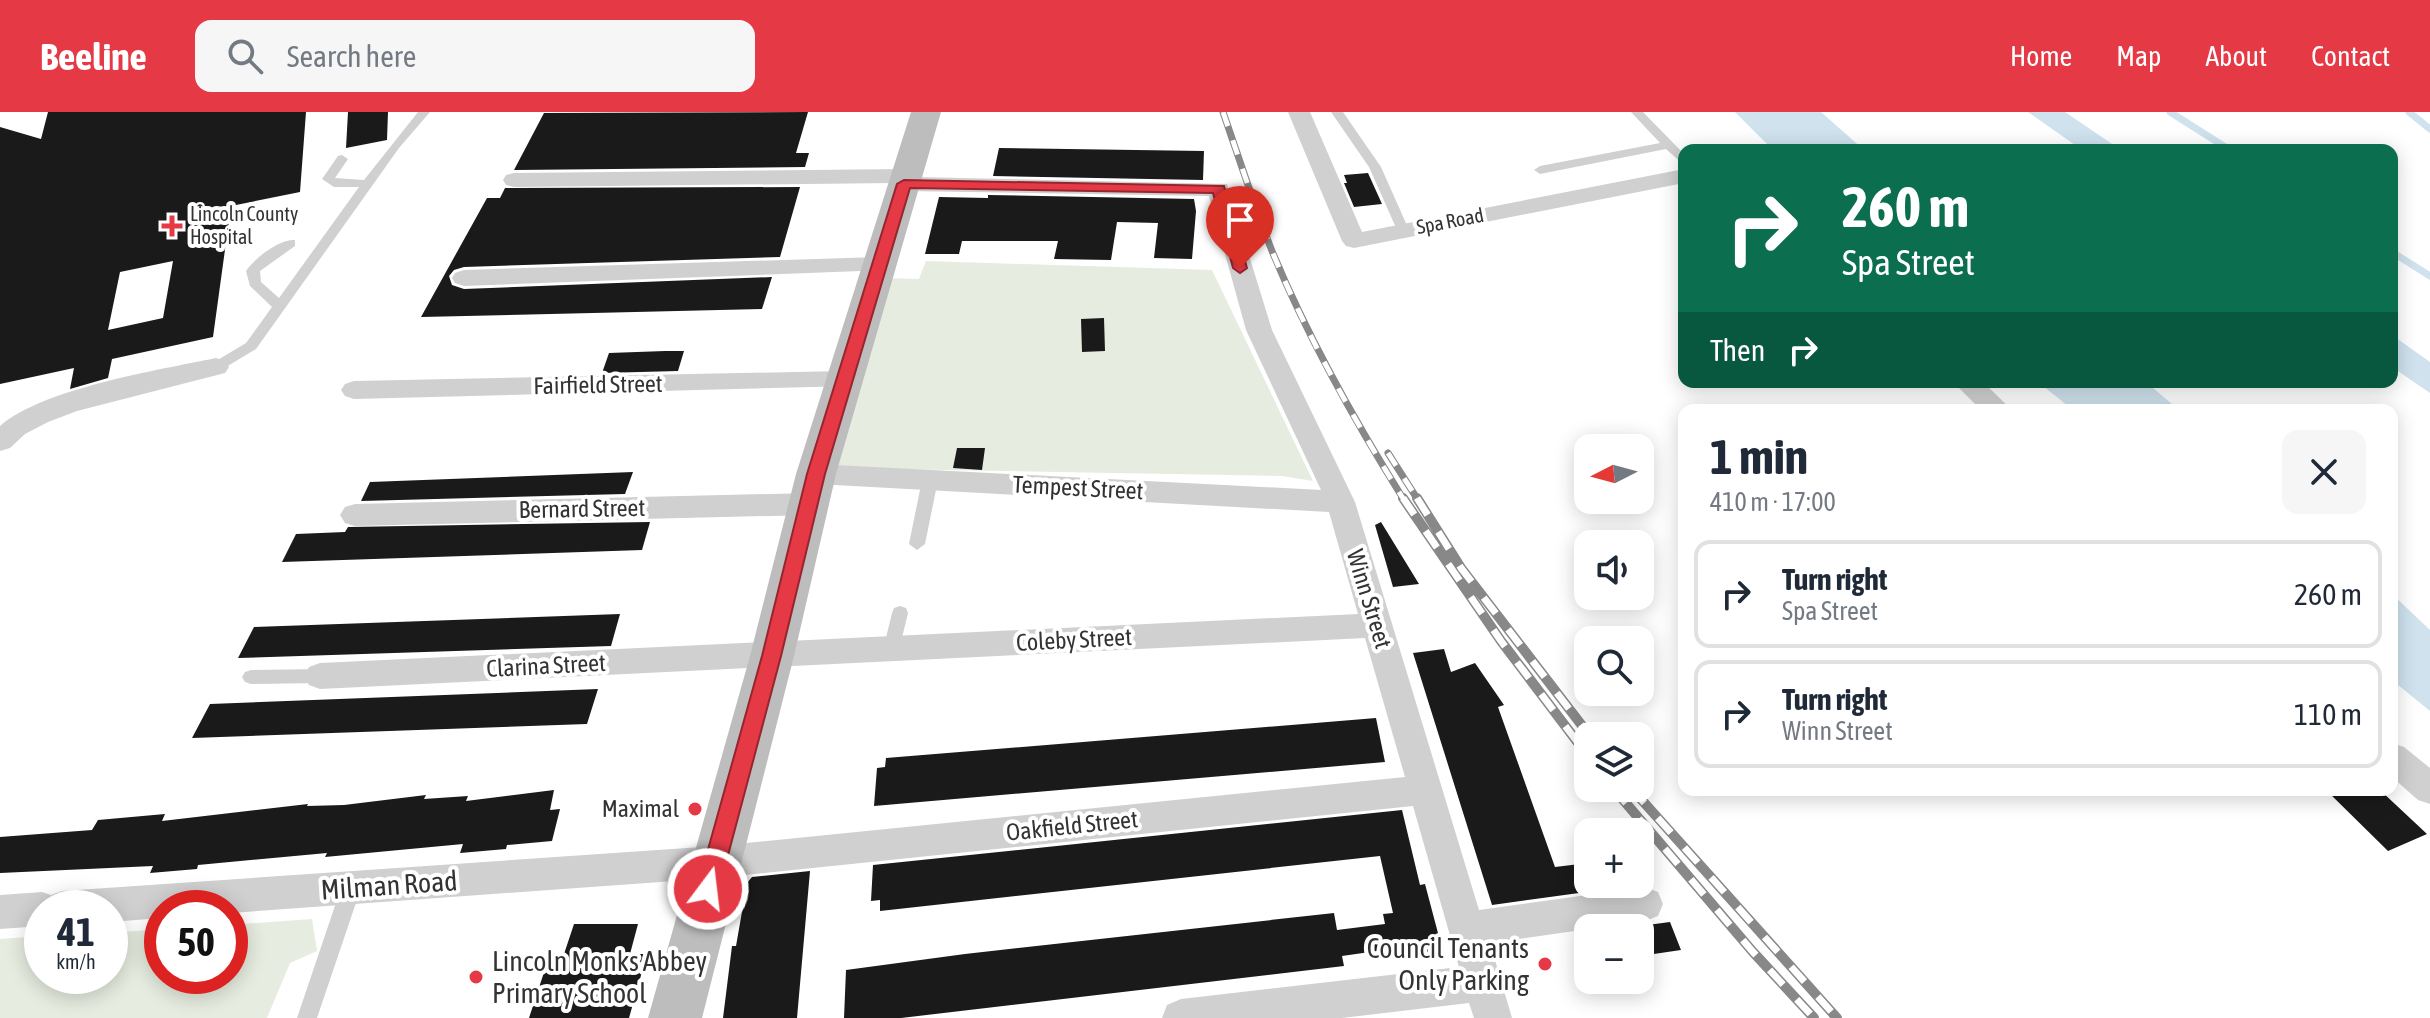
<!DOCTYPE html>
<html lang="en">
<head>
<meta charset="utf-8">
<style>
	:root { --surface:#fff; --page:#f6f6f7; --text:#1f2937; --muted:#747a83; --line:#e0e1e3; --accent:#e63946 }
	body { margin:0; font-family:"Asap Condensed",sans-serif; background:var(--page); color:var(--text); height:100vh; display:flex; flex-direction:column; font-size:30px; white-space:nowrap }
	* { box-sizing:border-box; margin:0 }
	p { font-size:26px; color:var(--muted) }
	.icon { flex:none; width:44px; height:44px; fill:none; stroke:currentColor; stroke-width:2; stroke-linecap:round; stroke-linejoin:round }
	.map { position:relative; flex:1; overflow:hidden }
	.details { position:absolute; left:1678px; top:292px; width:720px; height:392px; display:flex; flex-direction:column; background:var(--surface); border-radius:16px; box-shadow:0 4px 20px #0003 }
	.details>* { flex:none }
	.banner { position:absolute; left:1678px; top:32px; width:720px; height:244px; border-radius:16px; box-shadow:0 4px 20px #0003; background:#0b6e4f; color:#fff; overflow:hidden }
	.needle { width:52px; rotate:264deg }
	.buttons { position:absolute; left:1574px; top:322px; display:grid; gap:16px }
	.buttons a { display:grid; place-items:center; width:80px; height:80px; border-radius:16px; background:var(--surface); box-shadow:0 4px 20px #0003; font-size:40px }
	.speed { position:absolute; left:24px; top:778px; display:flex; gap:16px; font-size:40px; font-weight:700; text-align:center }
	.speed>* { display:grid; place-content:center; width:104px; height:104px; border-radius:50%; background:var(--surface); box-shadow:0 4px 20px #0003; line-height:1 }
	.speed small { font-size:20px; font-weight:400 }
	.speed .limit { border:12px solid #d22; background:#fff; color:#111 }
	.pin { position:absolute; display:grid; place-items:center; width:68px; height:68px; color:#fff; margin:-82px -34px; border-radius:50% 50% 50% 0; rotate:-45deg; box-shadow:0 0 8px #0007 }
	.pin .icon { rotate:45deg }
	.me { position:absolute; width:88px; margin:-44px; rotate:15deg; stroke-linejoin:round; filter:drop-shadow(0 0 6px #0008) }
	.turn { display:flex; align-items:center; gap:28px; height:168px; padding:0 32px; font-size:36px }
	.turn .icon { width:104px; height:104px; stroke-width:2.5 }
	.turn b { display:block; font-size:56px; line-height:68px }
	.then { display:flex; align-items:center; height:76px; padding:0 32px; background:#0003; gap:16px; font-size:30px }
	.round { display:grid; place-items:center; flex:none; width:84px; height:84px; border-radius:16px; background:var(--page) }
	.head { display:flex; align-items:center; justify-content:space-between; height:136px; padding:0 32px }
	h1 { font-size:48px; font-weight:700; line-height:60px }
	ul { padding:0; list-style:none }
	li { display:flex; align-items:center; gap:24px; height:108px; margin:0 16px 12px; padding:0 16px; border:4px solid var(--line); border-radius:16px }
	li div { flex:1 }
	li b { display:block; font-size:30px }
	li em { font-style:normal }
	header { display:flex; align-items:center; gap:48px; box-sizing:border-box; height:112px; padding:0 40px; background:var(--accent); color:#fff }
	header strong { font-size:38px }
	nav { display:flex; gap:44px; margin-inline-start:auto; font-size:28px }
	.search { width:560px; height:72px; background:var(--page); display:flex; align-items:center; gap:20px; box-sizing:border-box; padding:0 28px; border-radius:16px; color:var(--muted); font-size:30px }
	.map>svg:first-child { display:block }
	.green { fill:#e6ecdf }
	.water { fill:#cfe2ee }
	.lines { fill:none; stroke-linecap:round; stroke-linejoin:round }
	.stream { stroke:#cfe2ee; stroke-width:7 }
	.building { fill:#1a1a1a; fill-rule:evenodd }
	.lane { fill:#d0d0d0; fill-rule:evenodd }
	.street { fill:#d0d0d0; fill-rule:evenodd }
	.secondary { fill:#bdbdbd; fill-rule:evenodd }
	.rail-far1-casing { stroke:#888; stroke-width:7 }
	.rail-casing { stroke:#888; stroke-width:10 }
	.rail-far1 { stroke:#fff; stroke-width:5; stroke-dasharray:15; stroke-linecap:butt }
	.rail { stroke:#fff; stroke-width:7; stroke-dasharray:20; stroke-linecap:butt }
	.route { fill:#e63946; stroke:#96252e; stroke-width:2 }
	.poi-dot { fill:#e63946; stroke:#fff; stroke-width:3 }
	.labels { text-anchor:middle; stroke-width:8; stroke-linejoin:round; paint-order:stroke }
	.far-poi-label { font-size:20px; fill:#333; stroke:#fff; text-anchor:start }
	.far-street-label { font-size:20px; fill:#333; stroke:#fff }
	.street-label { font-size:24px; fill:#333; stroke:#fff }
	.poi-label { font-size:24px; fill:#333; stroke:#fff; text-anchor:end }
	.near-street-label { font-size:28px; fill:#333; stroke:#fff }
	.near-poi-label { font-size:28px; fill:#333; stroke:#fff; text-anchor:end }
</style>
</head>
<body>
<header>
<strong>Beeline</strong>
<div class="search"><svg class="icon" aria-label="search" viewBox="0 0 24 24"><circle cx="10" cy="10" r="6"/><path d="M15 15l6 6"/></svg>Search here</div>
<nav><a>Home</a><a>Map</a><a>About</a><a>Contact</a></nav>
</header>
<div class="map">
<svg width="2430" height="906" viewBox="0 0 2430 906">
	<rect width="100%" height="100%" fill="#fff"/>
	<path class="green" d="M 926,149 L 1212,158 L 1313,369 L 1282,364 L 829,356 L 882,166 L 919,167 Z
		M 312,807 L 317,839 L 290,851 L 267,906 L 0,906 L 0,827 L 42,824 L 42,864 L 110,864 L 110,821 L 162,817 L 162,864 L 230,864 L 230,813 Z"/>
	<path class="water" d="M 1735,0 L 1821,0 L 1864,38 L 1773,38 Z
		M 2028,0 L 2065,0 L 2121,38 L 2082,38 Z
		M 2392,223 L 2430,250 L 2430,281 L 2392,255 Z
		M 2038,270 L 2146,270 L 2179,298 L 2073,298 Z
		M 2392,482 L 2430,518 L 2430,599 L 2392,568 Z"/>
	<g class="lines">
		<path class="stream" d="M 2170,0 L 2230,38
			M 2409,0 L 2430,17
			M 2392,140 L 2430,164"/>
	</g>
	<path class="building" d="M 48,0 L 306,0 L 300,80 L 231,94 L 213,225 L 112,247 L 108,266 L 70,277 L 74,256 L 0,272 L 0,15 L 41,27 ZM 173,149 L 163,206 L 108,218 L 120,160 Z
		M 348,0 L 388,0 L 387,28 L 346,36 Z
		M 808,0 L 796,41 L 809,41 L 805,55 L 514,58 L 544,1 Z
		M 999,36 L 1204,39 L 1203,68 L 993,64 Z
		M 1368,61 L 1382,92 L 1354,95 L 1344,71 L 1347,71 L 1344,63 Z
		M 800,75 L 780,145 L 464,155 L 454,158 L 449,164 L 452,173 L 464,177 L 772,165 L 762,197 L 421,205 L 487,86 L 500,86 L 505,76 Z
		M 988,83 L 1194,87 L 1196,99 L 1192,147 L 1154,146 L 1158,111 L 1117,110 L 1111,148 L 1054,147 L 1058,129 L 962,129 L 959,142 L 925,142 L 939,85 L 988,86 Z
		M 1104,206 L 1105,239 L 1082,240 L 1081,207 Z
		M 665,239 L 684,239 L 678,259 L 602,261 L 609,241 Z
		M 957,336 L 985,336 L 982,358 L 953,356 Z
		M 633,360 L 625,382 L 361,389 L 370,370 Z
		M 650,410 L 642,438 L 282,450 L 296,422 L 345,420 L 348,415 Z
		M 1381,410 L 1419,472 L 1393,475 L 1375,413 Z
		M 620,502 L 611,534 L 238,546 L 254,515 Z
		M 1444,537 L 1451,560 L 1475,551 L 1504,593 L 1498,595 L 1555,755 L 1588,751 L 1588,772 L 1622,772 L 1623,775 L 1492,793 L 1413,541 Z
		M 598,577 L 587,612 L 192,626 L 210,592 Z
		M 1376,606 L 1385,650 L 874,694 L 877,656 L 885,655 L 886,646 Z
		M 554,678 L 550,698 L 560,697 L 552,729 L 507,733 L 506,737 L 460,741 L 463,732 L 325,745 L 327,741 L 198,753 L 197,757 L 150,761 L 153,754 L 0,761 L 0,725 L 92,718 L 98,708 L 165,702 L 162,709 L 308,692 L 307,694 L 344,693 L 426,683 L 424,687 L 468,684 L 466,689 Z
		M 2326,678 L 2380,678 L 2427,722 L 2388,739 Z
		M 1402,698 L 1420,773 L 1425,772 L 1443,840 L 1393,847 L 1391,837 L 1342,844 L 1344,854 L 901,906 L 844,906 L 846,858 L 965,842 L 1334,801 L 1337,818 L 1385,812 L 1383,802 L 1393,801 L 1380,744 L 880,799 L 880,788 L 871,789 L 873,753 Z
		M 810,759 L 797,906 L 723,906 L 732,834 L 736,834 L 747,771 L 752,765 Z
		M 1670,810 L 1681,838 L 1640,844 L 1640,814 Z
		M 574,812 L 638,812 L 630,842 L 647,842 L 629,906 L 529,906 L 550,842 L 564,842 Z"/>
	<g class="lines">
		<path class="lane" d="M 418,0 L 430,0 L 399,36 L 256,237 L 221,258 L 211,258 L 209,255 L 211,252 L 246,231 L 272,195 L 250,174 L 246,159 C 255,146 279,127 295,128 L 295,134 L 260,159 L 261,170 L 279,186 L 359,75 L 334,75 L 322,67 L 338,44 L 342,43 L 348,47 L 335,66 L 364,68 Z
			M 1331,0 L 1343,0 L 1381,55 L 1409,118 L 1407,121 L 1399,121 L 1397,118 L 1369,55 Z
			M 1631,0 L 1643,0 L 1684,42 L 1684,53 L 1666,37 L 1540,62 L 1534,58 L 1540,54 L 1660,31 Z
			M 930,363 L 938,368 L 925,432 L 917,438 L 909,432 L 922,368 Z
			M 900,494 L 906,496 L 908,501 L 899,538 L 897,543 L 885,543 L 883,538 L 892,501 L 894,496 Z
			M 320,557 L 326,559 L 329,564 L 326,569 L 320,571 L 251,572 L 245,570 L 242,565 L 245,560 L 251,558 Z
			M 351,767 L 358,770 L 361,776 L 317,906 L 297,906 L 341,776 L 344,770 Z"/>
		<path class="street" d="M 1288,0 L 1310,0 L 1362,120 L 1684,57 L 1684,71 L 1354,136 L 1346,134 L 1342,129 Z
			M 907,57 L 915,59 L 917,65 L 1227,72 L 1272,218 L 1355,390 L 1479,798 L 1645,775 L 1658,780 L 1663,792 L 1658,804 L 1645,809 L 1490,831 L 1512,906 L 1474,906 L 1469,891 L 1342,906 L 1162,906 L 1167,893 L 1181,887 L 1459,855 L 1413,694 L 716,766 L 230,801 L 230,796 L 162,796 L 162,806 L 110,810 L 110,796 L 42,796 L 42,814 L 0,817 L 0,783 L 42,780 L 51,783 L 62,779 L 716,734 L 1405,665 L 1365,526 L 320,577 L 309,573 L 304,564 L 309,555 L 320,551 L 1358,502 L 1329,400 L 816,372 L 806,369 L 802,362 L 806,355 L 816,352 L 1321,378 L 1246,218 L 1209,84 L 904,79 L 896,77 L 893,71 L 514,75 L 506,73 L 503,68 L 506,63 L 514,61 Z
			M 878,145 L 887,148 L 890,153 L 887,158 L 464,174 L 455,171 L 452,166 L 455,161 L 464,158 Z
			M 216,246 L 225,249 L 229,255 L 225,261 L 77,299 L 48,310 L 25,322 L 10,336 L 0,339 L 0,314 C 44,276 159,258 216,246 Z
			M 842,259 L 851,262 L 855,268 L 851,274 L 354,287 L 345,284 L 341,278 L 345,272 L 354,269 Z
			M 1953,270 L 1983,270 L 2012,298 L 1981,298 Z
			M 809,381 L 819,384 L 823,392 L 819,400 L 809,403 L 355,414 L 345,411 L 340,403 L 345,395 L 355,392 Z
			M 2392,631 L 2404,635 L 2430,656 L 2430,692 L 2418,688 L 2392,665 Z"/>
		<path class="secondary" d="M 911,0 L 941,0 L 836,362 L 794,544 L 702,906 L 648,906 L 750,544 L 796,362 Z"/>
		<g class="rail-far1-casing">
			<path id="rail-far1" d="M 1223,0 C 1239,46 1254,93 1272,139 C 1308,226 1354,308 1404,388
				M 1388,341 L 1418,388"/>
		</g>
		<g class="rail-casing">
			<path id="rail" d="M 1403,386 L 1501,529 L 1588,644
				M 1417,386 L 1461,456 L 1590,624
				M 1613,676 L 1753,840 L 1814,906
				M 1631,676 L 1837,906"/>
		</g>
		<use href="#rail-far1" class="rail-far1"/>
		<use href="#rail" class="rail"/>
	</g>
	<path class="route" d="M 904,68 L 1224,74 L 1247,156 L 1240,161 L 1233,156 L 1213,81 L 910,76 L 825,362 L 781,544 L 719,777 L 716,785 L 708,788 L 701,785 L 697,777 L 762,544 L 807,362 L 897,72 Z"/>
	<g class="poi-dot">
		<path d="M168 102h8v8h8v8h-8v8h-8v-8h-8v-8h8z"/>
		<circle cx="695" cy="697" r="8"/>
		<circle cx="1545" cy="852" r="8"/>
		<circle cx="476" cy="865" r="8"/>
	</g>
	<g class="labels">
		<g class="far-poi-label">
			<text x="190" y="109">Lincoln County<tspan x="190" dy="23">Hospital</tspan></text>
		</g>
		<g class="far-street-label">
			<text transform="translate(1450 109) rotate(-11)" y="7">Spa Road</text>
		</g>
		<g class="street-label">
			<text transform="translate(598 273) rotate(-1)" y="8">Fairfield Street</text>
			<text transform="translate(1078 376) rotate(3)" y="8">Tempest Street</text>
			<text transform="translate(582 397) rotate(-1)" y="8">Bernard Street</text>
			<text transform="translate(1369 487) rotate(73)" y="8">Winn Street</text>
			<text transform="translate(1074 528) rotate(-3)" y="8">Coleby Street</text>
			<text transform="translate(546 554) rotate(-3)" y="8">Clarina Street</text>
			<text transform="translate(1072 714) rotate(-6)" y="8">Oakfield Street</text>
		</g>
		<g class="poi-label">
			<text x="679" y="705">Maximal</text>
		</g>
		<g class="near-street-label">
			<text transform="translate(389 773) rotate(-4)" y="10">Milman Road</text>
		</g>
		<g class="near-poi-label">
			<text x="1529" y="846">Council Tenants<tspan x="1529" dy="32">Only Parking</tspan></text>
			<text x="492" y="859" text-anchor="start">Lincoln Monks Abbey<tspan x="492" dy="32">Primary School</tspan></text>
		</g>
	</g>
</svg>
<div class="buttons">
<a><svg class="needle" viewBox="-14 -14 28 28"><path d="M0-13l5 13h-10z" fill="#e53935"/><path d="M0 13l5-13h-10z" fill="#747a83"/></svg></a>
<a><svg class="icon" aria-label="sound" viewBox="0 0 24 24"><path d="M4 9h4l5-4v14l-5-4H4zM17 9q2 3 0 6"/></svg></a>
<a><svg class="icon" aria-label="search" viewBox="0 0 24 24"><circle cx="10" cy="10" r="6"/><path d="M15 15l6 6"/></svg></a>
<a><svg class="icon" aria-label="layers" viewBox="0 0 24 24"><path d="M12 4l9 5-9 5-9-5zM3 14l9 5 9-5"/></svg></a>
<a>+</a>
<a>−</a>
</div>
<div class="speed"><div>41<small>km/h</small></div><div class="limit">50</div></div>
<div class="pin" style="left:1240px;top:156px;background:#d93025"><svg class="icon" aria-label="arrive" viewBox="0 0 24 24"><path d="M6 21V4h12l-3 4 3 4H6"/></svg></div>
<svg class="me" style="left:708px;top:777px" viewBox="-20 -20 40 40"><circle r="17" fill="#e63946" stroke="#fff" stroke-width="3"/><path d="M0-11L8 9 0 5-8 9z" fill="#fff"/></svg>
<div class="banner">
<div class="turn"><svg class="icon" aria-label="right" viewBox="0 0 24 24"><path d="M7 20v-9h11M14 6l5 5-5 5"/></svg><div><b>260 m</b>Spa Street</div></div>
<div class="then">Then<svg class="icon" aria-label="right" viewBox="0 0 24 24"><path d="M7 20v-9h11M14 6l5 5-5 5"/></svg></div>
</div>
<section class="details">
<div class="head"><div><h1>1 min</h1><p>410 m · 17:00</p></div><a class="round"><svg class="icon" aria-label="close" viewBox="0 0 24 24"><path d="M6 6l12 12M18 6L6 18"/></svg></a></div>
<ul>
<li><svg class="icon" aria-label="right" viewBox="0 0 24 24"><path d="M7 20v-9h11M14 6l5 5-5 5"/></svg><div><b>Turn right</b><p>Spa Street</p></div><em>260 m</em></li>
<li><svg class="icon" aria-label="right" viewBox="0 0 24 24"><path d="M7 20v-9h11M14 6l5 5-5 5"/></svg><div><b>Turn right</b><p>Winn Street</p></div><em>110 m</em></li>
</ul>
</section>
</div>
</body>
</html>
